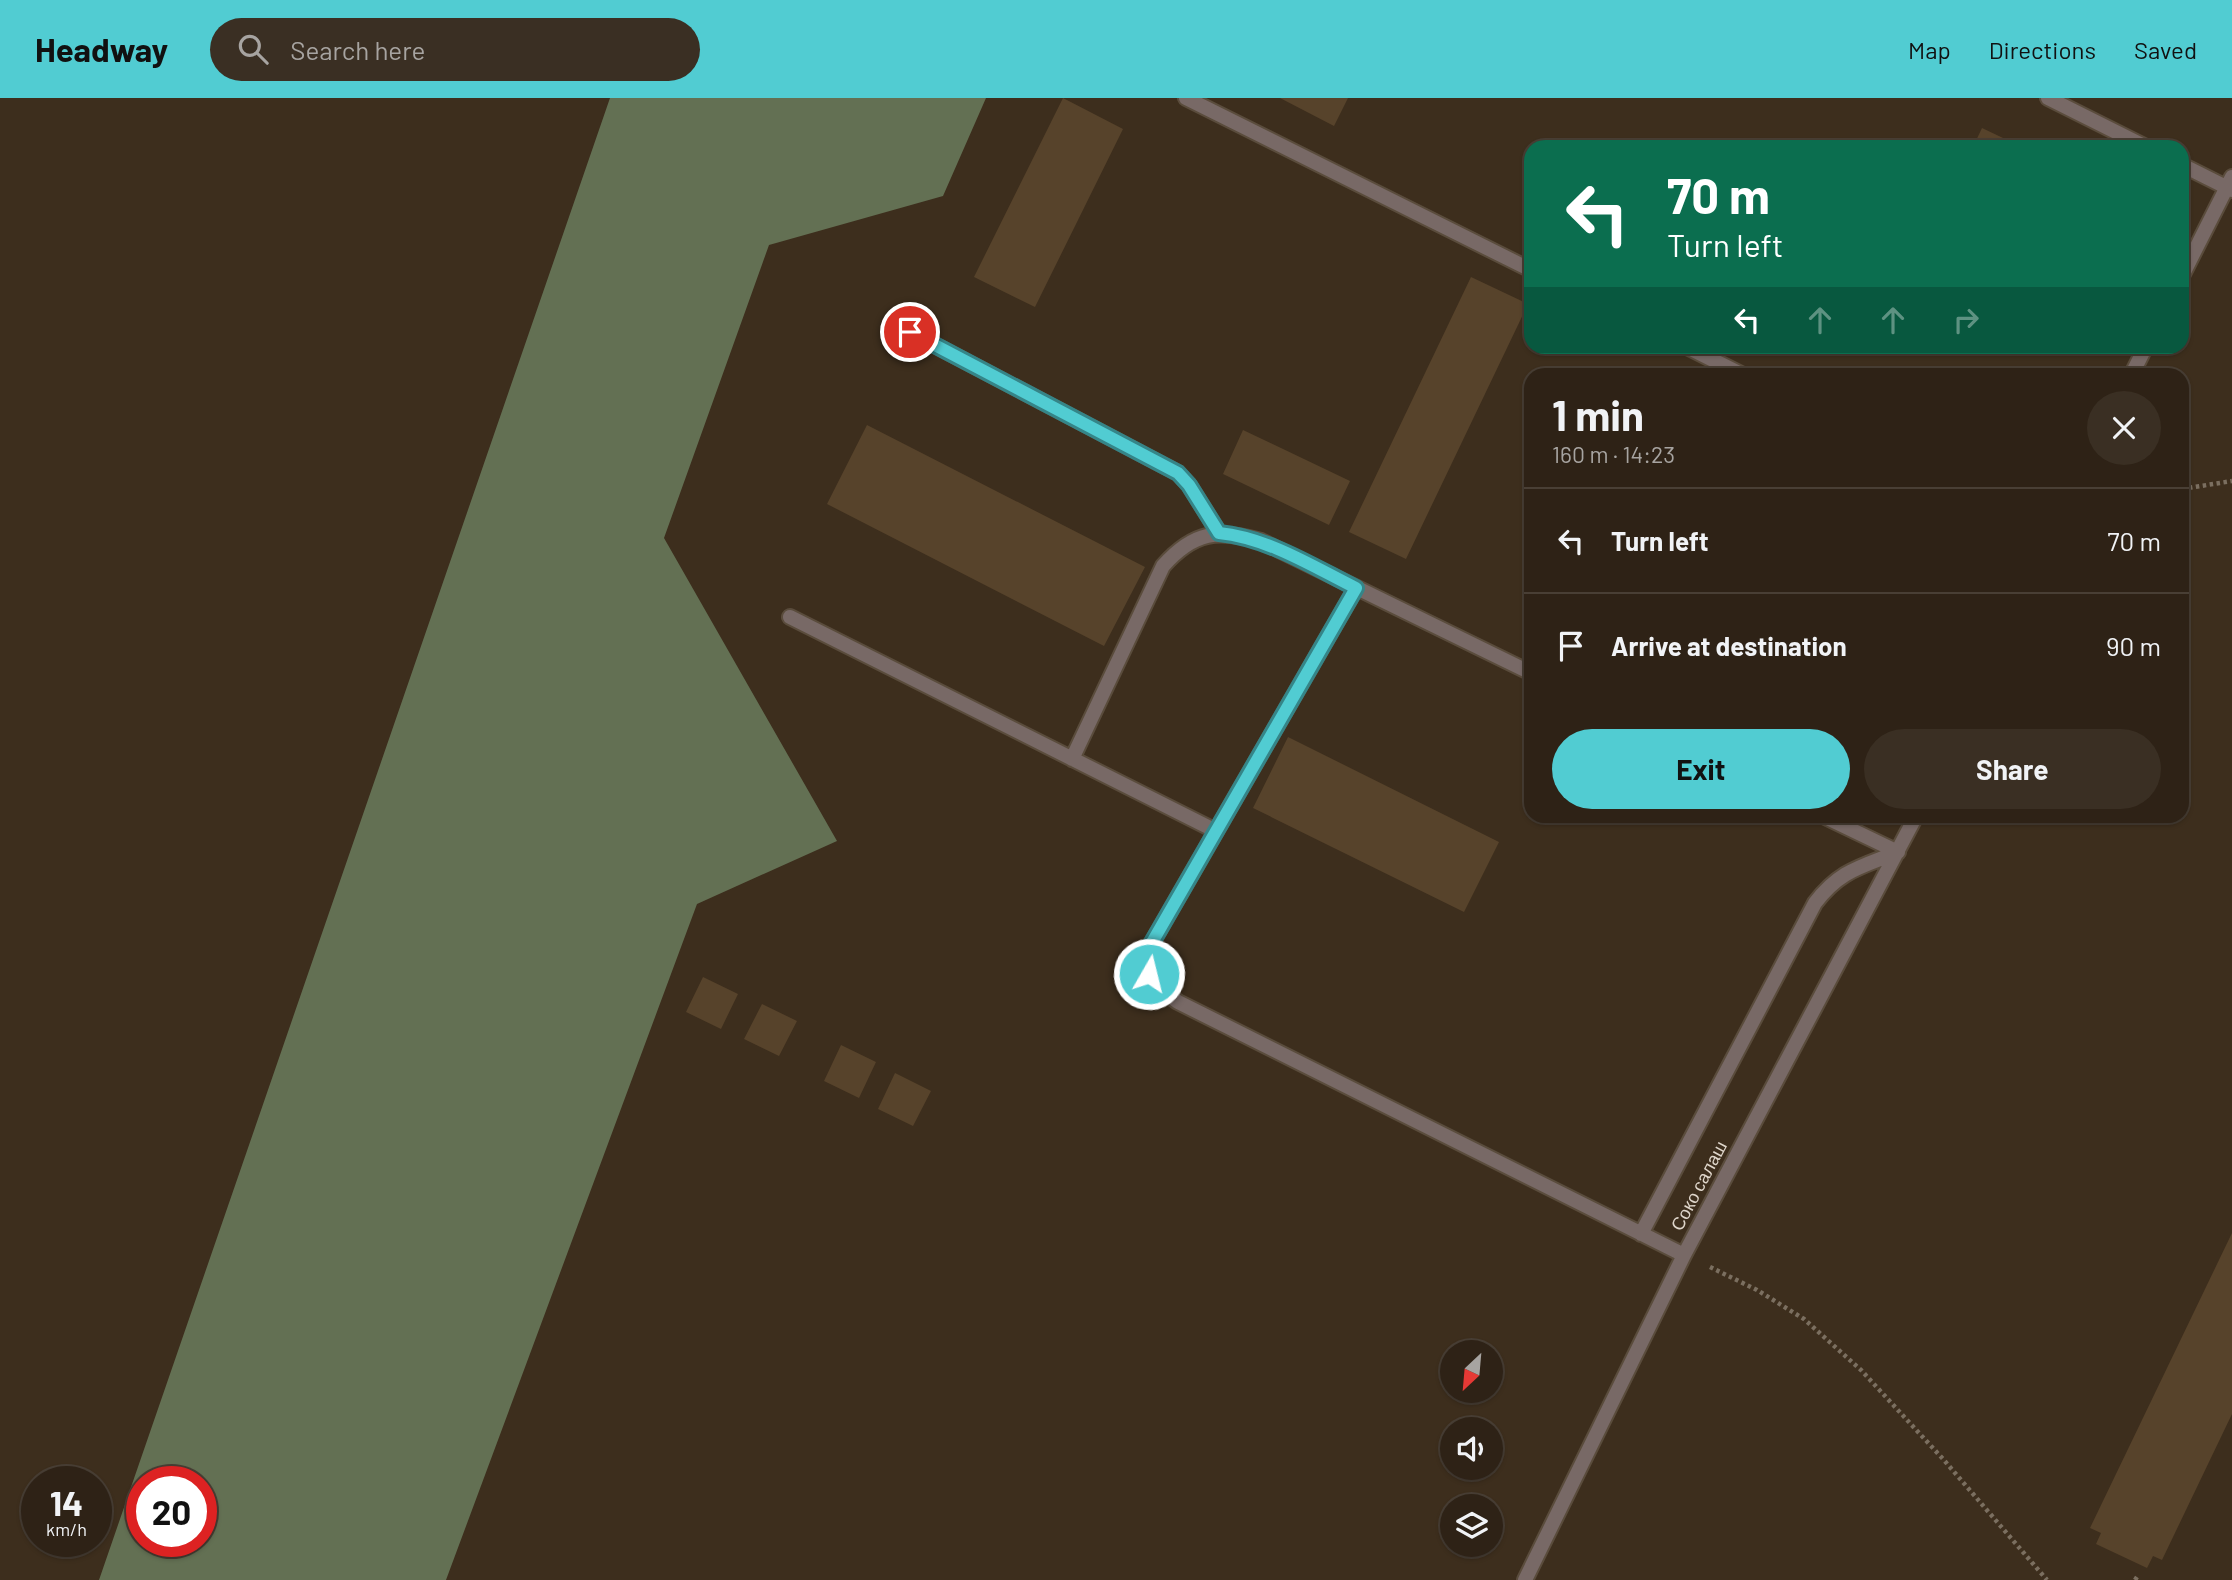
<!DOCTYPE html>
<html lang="en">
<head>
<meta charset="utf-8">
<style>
	:root { --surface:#2e2216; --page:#3a2f23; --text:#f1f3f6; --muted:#a7a4a1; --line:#493f35; --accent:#51ccd2 }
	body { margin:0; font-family:Barlow,sans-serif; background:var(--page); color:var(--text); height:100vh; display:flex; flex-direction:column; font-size:26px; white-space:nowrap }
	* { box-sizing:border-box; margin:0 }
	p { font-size:23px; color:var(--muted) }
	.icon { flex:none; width:38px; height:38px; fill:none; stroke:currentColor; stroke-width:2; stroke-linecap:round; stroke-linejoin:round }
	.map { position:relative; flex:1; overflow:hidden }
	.sheet { position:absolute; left:1524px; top:270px; width:665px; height:455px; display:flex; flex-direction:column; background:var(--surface); border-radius:21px; box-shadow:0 2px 5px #0004,0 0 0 2px var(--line) }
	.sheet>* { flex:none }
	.banner { position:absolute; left:1524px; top:42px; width:665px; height:214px; border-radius:21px; box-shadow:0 2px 5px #0004,0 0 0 2px var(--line); background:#0b6e4f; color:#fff; overflow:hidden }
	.needle { width:46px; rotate:206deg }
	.tools { position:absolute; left:1440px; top:1242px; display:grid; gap:14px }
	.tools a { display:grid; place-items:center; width:63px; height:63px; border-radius:50%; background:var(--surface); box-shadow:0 2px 5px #0004,0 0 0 2px var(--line); font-size:35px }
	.speed { position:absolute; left:21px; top:1368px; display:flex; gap:14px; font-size:35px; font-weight:700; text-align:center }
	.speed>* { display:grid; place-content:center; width:91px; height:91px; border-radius:50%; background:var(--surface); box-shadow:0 2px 5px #0004,0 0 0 2px var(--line); line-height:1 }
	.speed small { font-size:18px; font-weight:400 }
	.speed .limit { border:10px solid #d22; background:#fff; color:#111 }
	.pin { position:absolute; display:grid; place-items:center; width:60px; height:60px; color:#fff; margin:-30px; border:4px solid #fff; border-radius:50%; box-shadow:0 2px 7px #0007 }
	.me { position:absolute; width:77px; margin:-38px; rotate:8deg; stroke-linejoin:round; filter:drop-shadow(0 0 5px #0008) }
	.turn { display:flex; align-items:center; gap:24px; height:147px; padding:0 28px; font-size:32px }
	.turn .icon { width:91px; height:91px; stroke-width:2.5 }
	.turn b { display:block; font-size:49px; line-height:60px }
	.lanes { display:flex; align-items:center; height:66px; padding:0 28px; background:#0003; justify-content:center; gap:35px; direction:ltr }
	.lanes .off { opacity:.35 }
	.round { display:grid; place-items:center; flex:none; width:74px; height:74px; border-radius:37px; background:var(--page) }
	.head { display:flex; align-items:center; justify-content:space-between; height:119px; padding:0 28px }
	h1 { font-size:42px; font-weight:700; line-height:52px }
	.cta { display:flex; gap:14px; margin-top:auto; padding:14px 28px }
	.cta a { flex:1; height:80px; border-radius:42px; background:var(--accent); color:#111; font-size:28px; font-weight:700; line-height:80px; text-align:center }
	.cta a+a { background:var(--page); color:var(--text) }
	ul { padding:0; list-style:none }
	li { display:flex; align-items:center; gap:21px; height:105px; padding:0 28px; border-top:2px solid var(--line) }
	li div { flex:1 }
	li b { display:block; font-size:26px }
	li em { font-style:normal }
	header { display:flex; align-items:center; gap:42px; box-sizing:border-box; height:98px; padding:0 35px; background:var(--accent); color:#111 }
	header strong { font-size:33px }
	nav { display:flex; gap:38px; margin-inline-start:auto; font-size:24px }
	.search { width:490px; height:63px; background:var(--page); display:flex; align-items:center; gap:18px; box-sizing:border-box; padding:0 24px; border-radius:38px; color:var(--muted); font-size:26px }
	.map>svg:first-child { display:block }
	.forest { fill:#637053; fill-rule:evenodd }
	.building { fill:#57432b }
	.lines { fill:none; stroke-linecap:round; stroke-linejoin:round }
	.lane-casing { stroke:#5a4c3c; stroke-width:18 }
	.path { stroke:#7b6f60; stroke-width:4.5; stroke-dasharray:3.5 3.5; stroke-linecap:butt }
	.lane { stroke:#786966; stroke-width:14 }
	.route-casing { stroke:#358588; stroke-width:18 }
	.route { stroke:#51ccd2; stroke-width:12 }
	.labels { text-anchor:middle; stroke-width:5; stroke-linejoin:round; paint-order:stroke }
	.street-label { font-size:18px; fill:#dfd6cb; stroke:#3d2e1d }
</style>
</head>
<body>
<header>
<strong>Headway</strong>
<div class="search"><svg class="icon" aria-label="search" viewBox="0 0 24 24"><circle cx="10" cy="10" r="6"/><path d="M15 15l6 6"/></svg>Search here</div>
<nav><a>Map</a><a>Directions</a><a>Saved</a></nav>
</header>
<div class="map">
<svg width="2232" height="1482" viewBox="0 0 2232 1482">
	<rect width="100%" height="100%" fill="#3d2e1d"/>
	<path class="forest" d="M 610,0 L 986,0 L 943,98 L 769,147 L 664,440 L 837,743 L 697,806 L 446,1482 L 99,1482 ZM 142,1384 L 201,1384 L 201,1444 L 142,1444 Z"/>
	<path class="building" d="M 1063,0 L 1123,31 L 1035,209 L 974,179 Z
		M 1280,0 L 1348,0 L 1334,28 Z
		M 1982,30 L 2022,49 L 1973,49 Z
		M 1471,179 L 1528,206 L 1406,461 L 1349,434 Z
		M 867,327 L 1145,469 L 1104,548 L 827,406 Z
		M 1243,332 L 1350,383 L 1329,427 L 1223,376 Z
		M 1288,639 L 1499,744 L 1464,814 L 1253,710 Z
		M 703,879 L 738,896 L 721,931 L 686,914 Z
		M 762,906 L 797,923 L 779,958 L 744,941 Z
		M 841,947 L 876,964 L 859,1000 L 824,983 Z
		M 895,975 L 931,993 L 913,1028 L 878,1011 Z
		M 2232,1135 L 2232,1316 L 2162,1462 L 2153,1458 L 2147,1470 L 2096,1446 L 2101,1435 L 2090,1430 Z"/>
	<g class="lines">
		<g class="lane-casing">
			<path id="lane" d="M 1186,0 L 1531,172
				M 2048,0 L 2146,49
				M 2182,67 L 2232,92
				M 2182,178 L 2232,79
				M 910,234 L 1178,375 L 1189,387 L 1219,435
				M 1685,248 L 1741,276
				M 2132,276 L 2146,248
				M 1356,490 L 1150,848 C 1141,878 1155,888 1178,904 L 1684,1157
				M 790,519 L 1216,733
				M 1072,661 L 1163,468 C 1194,433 1218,431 1261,443 L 1531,575
				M 1823,718 L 1898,754
				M 1641,1136 L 1815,805 C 1840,772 1861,769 1898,754
				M 1525,1482 L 1684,1157 L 1916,718"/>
		</g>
		<path class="path" d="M 2182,391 L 2232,383
			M 1710,1169 L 1757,1192 L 1804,1221 L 1861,1272 L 1943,1361 L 2047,1482
			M 2135,1482 L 2137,1479"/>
		<use href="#lane" class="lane"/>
	</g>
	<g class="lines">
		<g class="route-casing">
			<path id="route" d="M 910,234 L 1178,375 L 1189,387 L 1219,435 C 1268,440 1312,468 1356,490 L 1150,848 L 1147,858 L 1149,876"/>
		</g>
		<use href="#route" class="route"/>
	</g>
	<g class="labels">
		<g class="street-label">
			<text transform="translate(1699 1088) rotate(-62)" y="6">Соко салаш</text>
		</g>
	</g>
</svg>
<div class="tools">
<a><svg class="needle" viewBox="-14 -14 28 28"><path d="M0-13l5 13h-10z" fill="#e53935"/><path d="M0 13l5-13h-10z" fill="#a7a4a1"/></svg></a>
<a><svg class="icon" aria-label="sound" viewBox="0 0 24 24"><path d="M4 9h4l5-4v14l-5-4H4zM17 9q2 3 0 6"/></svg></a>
<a><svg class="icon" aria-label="layers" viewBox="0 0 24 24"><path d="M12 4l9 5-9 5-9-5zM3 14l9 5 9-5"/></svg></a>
</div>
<div class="speed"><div>14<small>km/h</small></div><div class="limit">20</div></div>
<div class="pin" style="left:910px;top:234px;background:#d93025"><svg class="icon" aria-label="arrive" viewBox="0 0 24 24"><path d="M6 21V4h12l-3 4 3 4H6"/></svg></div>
<svg class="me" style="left:1149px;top:876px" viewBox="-20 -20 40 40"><circle r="17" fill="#51ccd2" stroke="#fff" stroke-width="3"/><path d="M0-11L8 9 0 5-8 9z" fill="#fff"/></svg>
<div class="banner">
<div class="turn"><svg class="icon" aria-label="left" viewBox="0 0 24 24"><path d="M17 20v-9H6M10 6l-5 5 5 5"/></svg><div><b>70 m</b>Turn left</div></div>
<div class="lanes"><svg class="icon" aria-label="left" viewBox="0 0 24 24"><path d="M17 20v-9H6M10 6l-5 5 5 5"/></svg><svg class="icon off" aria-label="ahead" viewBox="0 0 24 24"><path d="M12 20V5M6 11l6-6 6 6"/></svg><svg class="icon off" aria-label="ahead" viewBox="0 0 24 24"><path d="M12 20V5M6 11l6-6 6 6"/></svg><svg class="icon off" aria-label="right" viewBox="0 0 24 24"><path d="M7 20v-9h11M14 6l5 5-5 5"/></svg></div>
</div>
<section class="sheet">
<div class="head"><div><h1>1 min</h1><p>160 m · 14:23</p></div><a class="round"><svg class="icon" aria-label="close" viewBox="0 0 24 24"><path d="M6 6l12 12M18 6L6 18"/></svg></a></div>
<ul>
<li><svg class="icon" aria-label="left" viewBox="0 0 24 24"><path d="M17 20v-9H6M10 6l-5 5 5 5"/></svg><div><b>Turn left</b></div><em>70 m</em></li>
<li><svg class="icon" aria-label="arrive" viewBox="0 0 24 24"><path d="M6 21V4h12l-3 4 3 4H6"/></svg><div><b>Arrive at destination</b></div><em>90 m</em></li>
</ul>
<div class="cta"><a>Exit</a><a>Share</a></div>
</section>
</div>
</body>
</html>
